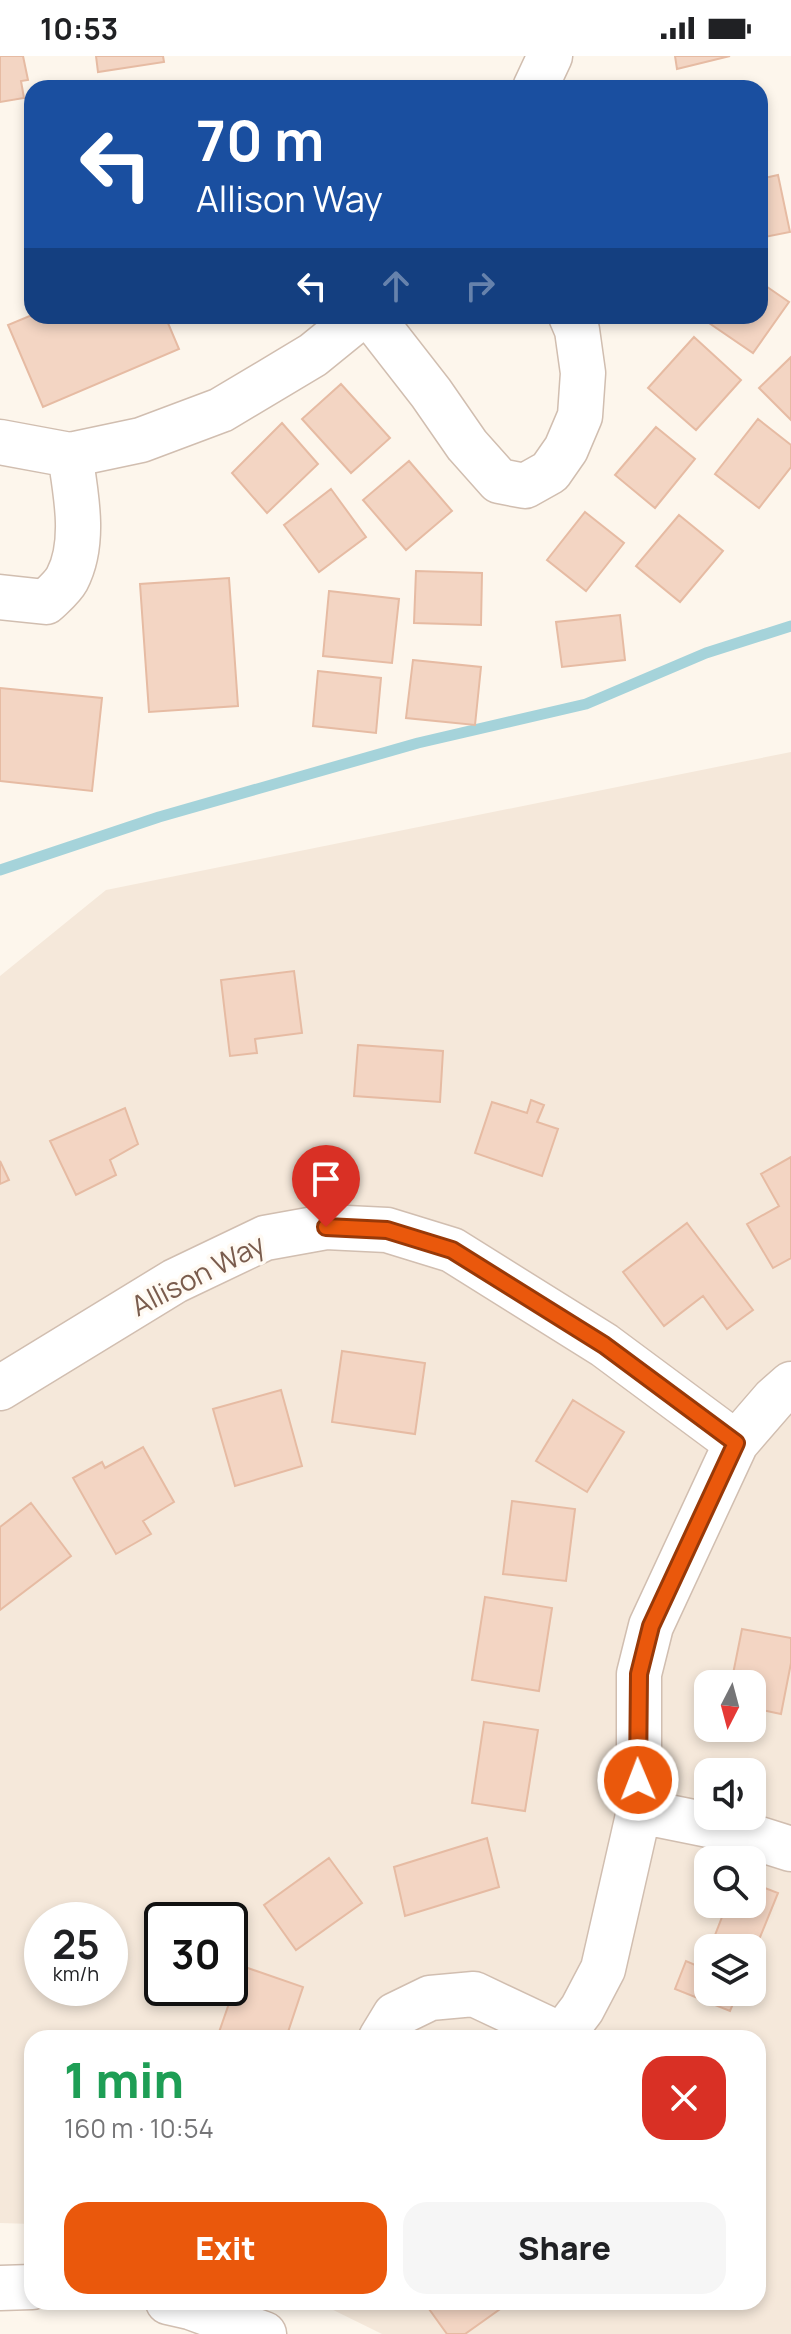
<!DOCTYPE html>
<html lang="en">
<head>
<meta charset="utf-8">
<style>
	:root { --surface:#fff; --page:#f6f6f6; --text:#202124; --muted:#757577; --accent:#ea580c }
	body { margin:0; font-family:Manrope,sans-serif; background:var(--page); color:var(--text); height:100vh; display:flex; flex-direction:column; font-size:30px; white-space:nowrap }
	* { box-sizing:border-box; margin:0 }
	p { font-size:26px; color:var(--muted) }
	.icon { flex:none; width:44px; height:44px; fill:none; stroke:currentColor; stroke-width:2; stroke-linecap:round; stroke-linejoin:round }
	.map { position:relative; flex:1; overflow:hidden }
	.details { position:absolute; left:24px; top:1974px; width:742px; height:280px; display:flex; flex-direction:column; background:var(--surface); border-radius:24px; box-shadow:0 4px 12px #0003 }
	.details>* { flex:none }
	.top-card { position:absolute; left:24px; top:24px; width:744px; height:244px; border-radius:24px; box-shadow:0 4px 12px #0003; background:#1a4fa0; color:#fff; overflow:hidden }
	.needle { width:52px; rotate:186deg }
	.tools { position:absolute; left:694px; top:1614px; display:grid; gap:16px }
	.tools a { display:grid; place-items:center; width:72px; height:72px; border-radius:16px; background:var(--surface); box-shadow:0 4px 12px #0003; font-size:40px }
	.speed { position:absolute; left:24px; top:1846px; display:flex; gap:16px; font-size:40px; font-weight:700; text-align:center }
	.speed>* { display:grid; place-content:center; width:104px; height:104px; border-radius:50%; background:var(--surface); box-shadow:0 4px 12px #0003; line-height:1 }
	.speed small { font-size:20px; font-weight:400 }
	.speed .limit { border:4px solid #111; border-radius:12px; background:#fff; color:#111 }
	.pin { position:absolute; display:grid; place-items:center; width:68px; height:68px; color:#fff; margin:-82px -34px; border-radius:50% 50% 50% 0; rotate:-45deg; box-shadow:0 0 8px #0007 }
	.pin .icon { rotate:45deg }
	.me { position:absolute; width:88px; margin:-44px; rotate:359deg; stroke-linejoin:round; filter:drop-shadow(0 0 6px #0008) }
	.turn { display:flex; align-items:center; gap:28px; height:168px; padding:0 40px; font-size:36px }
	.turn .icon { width:104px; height:104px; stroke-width:2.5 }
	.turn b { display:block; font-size:56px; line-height:68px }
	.lanes { display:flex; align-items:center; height:76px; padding:0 40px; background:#0003; justify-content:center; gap:40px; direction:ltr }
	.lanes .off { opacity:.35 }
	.round { display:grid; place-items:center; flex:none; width:84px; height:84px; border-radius:24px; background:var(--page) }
	.summary { display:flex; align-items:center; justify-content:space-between; height:136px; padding:0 40px }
	h1 { font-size:48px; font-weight:800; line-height:60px; color:#1e9e55 }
	.primary-button { display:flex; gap:16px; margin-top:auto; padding:16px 40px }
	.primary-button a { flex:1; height:92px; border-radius:24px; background:var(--accent); color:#fff; font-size:32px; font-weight:800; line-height:92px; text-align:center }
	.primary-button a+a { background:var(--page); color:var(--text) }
	.status { display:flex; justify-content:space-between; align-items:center; height:56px; padding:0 40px; background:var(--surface); direction:ltr }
	.status svg { height:22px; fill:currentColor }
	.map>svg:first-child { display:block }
	.residential { fill:#f5e8da; fill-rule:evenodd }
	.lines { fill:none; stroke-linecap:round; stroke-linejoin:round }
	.stream { stroke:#a5d3da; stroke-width:11 }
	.building { fill:#f3d5c3; stroke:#e6bba3; stroke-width:2 }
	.minor-casing { stroke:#d1beb0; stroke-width:47 }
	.minor { stroke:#fff; stroke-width:44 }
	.route-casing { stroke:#983908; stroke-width:20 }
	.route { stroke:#ea580c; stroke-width:14 }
	.labels { text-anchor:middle; stroke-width:7; stroke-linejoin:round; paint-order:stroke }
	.street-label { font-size:28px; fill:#7a5c4d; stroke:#fffaf3 }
</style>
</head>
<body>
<div class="status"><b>10:53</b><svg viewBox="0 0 49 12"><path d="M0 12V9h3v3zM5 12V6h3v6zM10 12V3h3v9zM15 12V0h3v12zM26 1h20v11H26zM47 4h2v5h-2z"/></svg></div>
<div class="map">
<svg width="791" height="2278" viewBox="0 0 791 2278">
	<rect width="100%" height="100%" fill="#fdf6ec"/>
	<path class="residential" d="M 791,696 L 791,2278 L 382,2278 L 317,2246 L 758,2246 L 758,1982 L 32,1982 L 32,2168 L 0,2167 L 0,920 L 106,834 ZM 708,1628 L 752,1628 L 752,1672 L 708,1672 ZM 708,1716 L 752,1716 L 752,1760 L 708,1760 ZM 708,1804 L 752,1804 L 752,1848 L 708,1848 ZM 42,1864 L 110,1864 L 110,1932 L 42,1932 ZM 162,1864 L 230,1864 L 230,1932 L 162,1932 ZM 708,1892 L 752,1892 L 752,1936 L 708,1936 Z"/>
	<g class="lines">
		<path class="stream" d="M 0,814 L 159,761 L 418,687 L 586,648 L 706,597 L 791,570"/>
	</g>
	<path class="building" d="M 0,0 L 23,0 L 28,24 L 21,25 L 24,42 L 0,46 Z
		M 96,0 L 163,0 L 164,6 L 98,16 Z
		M 675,0 L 730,0 L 677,13 Z
		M 760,43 L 767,74 L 760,75 Z
		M 778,119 L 790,176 L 760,182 L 760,123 Z
		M 760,226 L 789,246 L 753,297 L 709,267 L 714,260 L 760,260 Z
		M 32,259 L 165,260 L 179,293 L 43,351 L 8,269 Z
		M 694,281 L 741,324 L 696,374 L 648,332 Z
		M 791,301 L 791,364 L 759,332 Z
		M 341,328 L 390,382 L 351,417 L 302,363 Z
		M 758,363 L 791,389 L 791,411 L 759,452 L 715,418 Z
		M 282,367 L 318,408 L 267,457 L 232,417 Z
		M 656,371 L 695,403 L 655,452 L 615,419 Z
		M 409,405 L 452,455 L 406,494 L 363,444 Z
		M 331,433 L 366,481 L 319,516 L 284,469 Z
		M 585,456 L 624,487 L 586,535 L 547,504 Z
		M 679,459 L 723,495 L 680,546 L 636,510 Z
		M 416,515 L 482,517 L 481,569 L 414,567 Z
		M 229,522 L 238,650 L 149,656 L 140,528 Z
		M 329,535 L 399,543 L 392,607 L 323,600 Z
		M 620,559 L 625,604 L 562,611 L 556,566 Z
		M 413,604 L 481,611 L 475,669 L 406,662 Z
		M 318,615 L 381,622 L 376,677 L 313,670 Z
		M 0,632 L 102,642 L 92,735 L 0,725 Z
		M 294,915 L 302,977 L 255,983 L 257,997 L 230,1000 L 221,924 Z
		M 358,989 L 443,995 L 440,1046 L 354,1040 Z
		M 531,1044 L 544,1049 L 537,1066 L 558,1073 L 542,1120 L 475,1097 L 492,1046 L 527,1057 Z
		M 125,1052 L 138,1088 L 110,1104 L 116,1119 L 76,1139 L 50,1085 Z
		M 791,1101 L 791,1202 L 773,1212 L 747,1168 L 779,1150 L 761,1118 Z
		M 0,1105 L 9,1124 L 0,1128 Z
		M 687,1167 L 753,1254 L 727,1273 L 703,1240 L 664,1270 L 623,1216 Z
		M 342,1295 L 425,1307 L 415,1378 L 332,1366 Z
		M 281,1334 L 302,1410 L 235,1430 L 213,1353 Z
		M 573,1344 L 624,1376 L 587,1436 L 536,1405 Z
		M 143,1391 L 174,1446 L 143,1465 L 151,1478 L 116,1498 L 73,1422 L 102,1406 L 105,1412 Z
		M 512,1445 L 575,1453 L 566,1525 L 503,1518 Z
		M 31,1447 L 71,1500 L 0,1554 L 0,1471 Z
		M 485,1541 L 552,1552 L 539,1635 L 472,1624 Z
		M 742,1573 L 791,1582 L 791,1607 L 781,1658 L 752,1652 L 752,1628 L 731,1628 Z
		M 484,1666 L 538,1674 L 525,1755 L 472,1747 Z
		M 487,1782 L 499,1831 L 405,1860 L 394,1811 Z
		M 329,1802 L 362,1847 L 296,1894 L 264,1849 Z
		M 752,1827 L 778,1837 L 752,1901 L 752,1892 L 710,1892 L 722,1861 L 715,1858 L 719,1848 L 752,1848 Z
		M 708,1896 L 708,1936 L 738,1936 L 730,1955 L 675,1933 L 686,1905 L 702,1912 Z
		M 242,1910 L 303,1931 L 286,1982 L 217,1982 Z
		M 424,2246 L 510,2246 L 465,2278 L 447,2278 Z"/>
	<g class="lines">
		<g class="minor-casing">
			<path id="minor" d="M 535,32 L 550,0
				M 371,260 L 431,337 L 467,389 L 499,425 L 525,430 L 550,416 L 566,393 L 580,360 L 583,317 L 577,274 L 571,260
				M 0,386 L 70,399 L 141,384 L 221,354 L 313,299 L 361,260
				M 0,541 L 46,546 C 53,539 62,532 67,523 C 86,487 76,438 70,399
				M 0,1332 L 175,1225 L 265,1182 L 326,1171 L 387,1174 L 452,1194 L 604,1289 L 736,1387
				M 639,1755 L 728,1773 L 791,1793
				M 381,1982 L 395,1959 L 430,1942 L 474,1938 L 563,1980
				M 560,1982 L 582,1953 L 603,1913 L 639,1755 L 639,1618 L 651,1570 L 736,1387 L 774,1343 L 791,1328
				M 0,2232 L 32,2231
				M 168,2246 L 190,2251 L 264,2278"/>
		</g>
		<use href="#minor" class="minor"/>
	</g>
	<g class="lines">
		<g class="route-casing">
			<path id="route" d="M 326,1171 L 387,1174 L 452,1194 L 604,1289 L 736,1387 L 651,1570 L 639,1618 L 638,1724"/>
		</g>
		<use href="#route" class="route"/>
	</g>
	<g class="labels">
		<g class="street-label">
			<text transform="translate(198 1219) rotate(-27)" y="10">Allison Way</text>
		</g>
	</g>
</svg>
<div class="tools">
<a><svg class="needle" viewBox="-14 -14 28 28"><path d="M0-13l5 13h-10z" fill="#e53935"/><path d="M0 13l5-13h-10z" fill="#757577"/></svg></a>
<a><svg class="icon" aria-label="sound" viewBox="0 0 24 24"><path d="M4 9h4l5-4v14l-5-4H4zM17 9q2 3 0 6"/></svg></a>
<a><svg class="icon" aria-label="search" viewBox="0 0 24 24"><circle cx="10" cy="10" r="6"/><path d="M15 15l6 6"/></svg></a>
<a><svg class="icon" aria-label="layers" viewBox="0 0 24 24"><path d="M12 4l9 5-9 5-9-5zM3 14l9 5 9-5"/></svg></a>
</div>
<div class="speed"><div>25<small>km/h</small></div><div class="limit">30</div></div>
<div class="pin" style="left:326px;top:1171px;background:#d93025"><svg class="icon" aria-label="arrive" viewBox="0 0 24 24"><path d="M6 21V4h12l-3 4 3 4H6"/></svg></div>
<svg class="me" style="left:638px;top:1724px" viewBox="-20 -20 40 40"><circle r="17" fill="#ea580c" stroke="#fff" stroke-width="3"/><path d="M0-11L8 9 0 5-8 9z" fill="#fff"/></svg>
<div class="top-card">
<div class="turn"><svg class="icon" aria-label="left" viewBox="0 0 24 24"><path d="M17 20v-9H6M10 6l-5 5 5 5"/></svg><div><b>70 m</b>Allison Way</div></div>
<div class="lanes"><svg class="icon" aria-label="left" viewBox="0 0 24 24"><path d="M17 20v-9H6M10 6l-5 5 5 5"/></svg><svg class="icon off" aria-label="ahead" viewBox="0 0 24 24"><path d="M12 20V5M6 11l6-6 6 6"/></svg><svg class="icon off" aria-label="right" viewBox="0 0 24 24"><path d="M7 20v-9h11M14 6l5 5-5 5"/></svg></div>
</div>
<section class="details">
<div class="summary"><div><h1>1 min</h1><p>160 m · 10:54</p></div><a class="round" style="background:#d93025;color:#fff"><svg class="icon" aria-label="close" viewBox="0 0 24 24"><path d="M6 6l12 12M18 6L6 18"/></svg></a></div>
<div class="primary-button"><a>Exit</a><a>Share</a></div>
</section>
</div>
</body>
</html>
